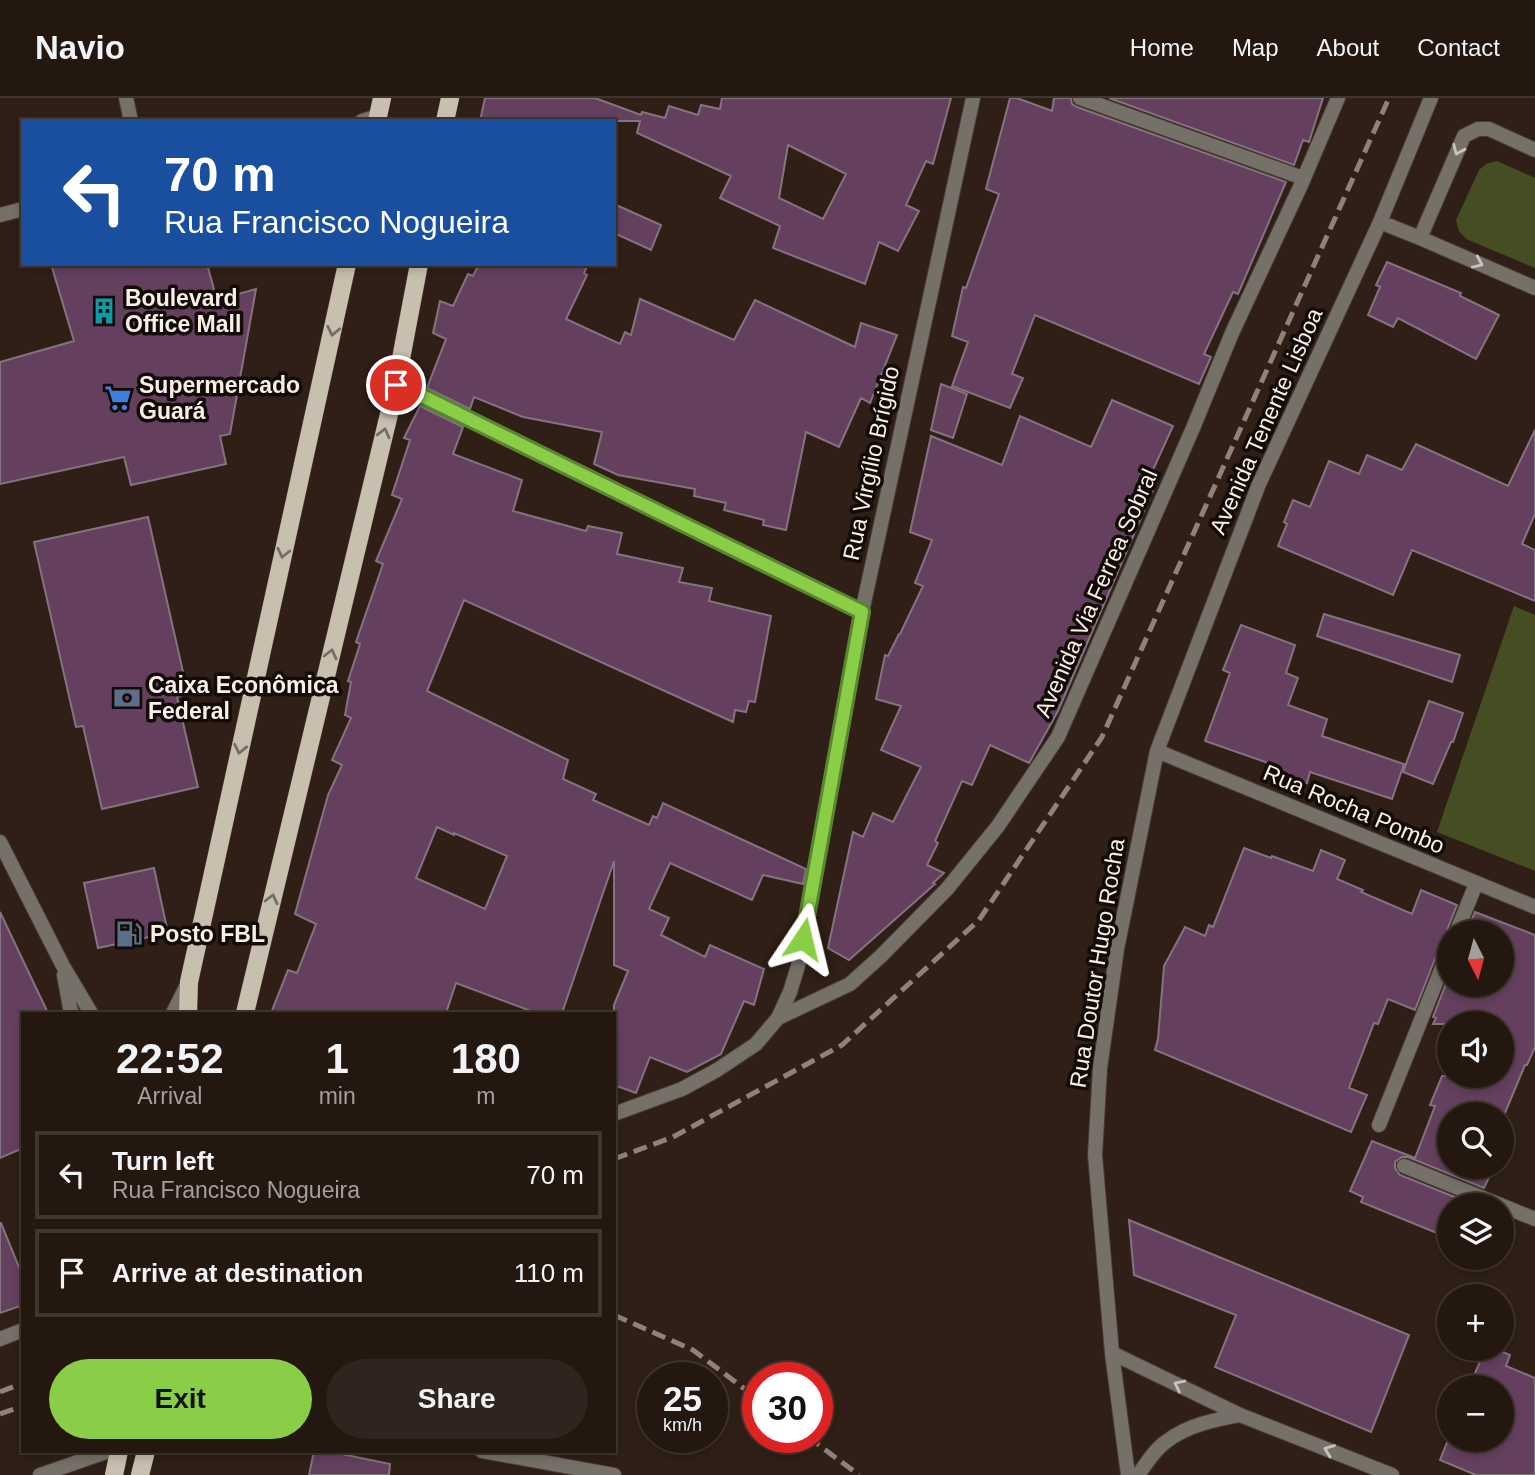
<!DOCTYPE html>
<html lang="en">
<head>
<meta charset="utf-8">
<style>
	:root { --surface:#231710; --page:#2f241e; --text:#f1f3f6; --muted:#a39f9f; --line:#403630; --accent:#8ace48 }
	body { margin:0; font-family:Arial,sans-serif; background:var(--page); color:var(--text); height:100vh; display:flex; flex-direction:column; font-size:26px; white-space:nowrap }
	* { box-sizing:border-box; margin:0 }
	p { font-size:23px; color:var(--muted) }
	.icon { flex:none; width:38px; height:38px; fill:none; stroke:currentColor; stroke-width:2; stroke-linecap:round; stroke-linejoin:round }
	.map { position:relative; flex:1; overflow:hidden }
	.details { position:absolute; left:21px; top:914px; width:595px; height:441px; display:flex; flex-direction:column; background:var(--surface); border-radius:0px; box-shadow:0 4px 10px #0003,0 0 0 2px var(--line) }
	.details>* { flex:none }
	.top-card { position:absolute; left:21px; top:21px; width:595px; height:147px; border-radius:0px; box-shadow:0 4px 10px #0003,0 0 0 2px var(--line); background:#1a4fa0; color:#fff; overflow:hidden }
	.needle { width:46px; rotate:174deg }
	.buttons { position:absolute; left:1437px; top:822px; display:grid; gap:14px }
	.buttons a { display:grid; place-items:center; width:77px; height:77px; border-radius:50%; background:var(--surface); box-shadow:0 4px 10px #0003,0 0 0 2px var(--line); font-size:35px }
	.speed { position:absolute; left:637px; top:1264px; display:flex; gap:14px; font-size:35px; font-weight:700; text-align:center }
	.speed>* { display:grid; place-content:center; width:91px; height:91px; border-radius:50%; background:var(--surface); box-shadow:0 4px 10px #0003,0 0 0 2px var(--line); line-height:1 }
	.speed small { font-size:18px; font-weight:400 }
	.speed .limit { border:10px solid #d22; background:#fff; color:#111 }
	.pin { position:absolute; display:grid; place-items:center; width:60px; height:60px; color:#fff; margin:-30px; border:4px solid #fff; border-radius:50%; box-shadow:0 2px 7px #0007 }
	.me { position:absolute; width:77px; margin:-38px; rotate:10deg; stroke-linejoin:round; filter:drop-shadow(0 0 5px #0008) }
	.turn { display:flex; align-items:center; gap:24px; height:147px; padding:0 28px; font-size:32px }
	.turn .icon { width:91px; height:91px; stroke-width:2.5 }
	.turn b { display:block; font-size:49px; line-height:60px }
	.eta { display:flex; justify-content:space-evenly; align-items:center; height:119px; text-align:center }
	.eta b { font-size:42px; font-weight:700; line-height:49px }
	.primary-button { display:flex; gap:14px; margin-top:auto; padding:14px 28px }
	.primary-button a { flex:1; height:80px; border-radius:42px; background:var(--accent); color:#111; font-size:28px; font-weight:700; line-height:80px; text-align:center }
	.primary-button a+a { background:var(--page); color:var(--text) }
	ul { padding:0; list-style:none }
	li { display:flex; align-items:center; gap:21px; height:88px; margin:0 14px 10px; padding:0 14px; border:4px solid var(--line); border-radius:0px }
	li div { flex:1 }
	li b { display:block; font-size:26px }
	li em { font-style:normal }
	header { display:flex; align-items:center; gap:42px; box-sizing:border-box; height:98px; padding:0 35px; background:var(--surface); border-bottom:2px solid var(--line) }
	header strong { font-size:33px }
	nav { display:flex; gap:38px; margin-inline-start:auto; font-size:24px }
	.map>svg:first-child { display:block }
	.green { fill:#454e23 }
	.building { fill:#64405e; stroke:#847380; stroke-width:2; fill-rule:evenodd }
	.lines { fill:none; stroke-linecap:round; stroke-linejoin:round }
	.minor-casing { stroke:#4b3c33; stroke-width:16 }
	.tertiary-casing { stroke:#4b3c33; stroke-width:16 }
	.primary-casing { stroke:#4b3c33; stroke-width:19 }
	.minor { stroke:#757169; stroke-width:14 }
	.tertiary { stroke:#757169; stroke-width:14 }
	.primary { stroke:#c9bfaf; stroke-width:18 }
	.rail { stroke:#90827a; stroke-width:5; stroke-dasharray:14 7; stroke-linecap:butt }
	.oneway { stroke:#cbc2bc }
	.oneway2 { stroke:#776e63 }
	.route-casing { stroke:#5a862f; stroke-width:18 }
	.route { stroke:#8ace48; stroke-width:12 }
	.labels { text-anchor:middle; stroke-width:7; stroke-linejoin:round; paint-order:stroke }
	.poi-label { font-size:23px; font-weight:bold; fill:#faeee8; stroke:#120b07; text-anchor:start }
	.street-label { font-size:23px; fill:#faeee8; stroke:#120b07 }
</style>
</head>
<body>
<header>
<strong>Navio</strong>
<nav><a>Home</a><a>Map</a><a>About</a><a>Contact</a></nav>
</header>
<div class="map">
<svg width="1535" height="1377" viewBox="0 0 1535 1377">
	<rect width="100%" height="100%" fill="#2f1f16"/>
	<path class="green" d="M 1497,63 L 1535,80 L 1535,170 L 1466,141 L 1459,133 L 1456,122 L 1479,72 L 1486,66 Z
		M 1514,508 L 1535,517 L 1535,773 L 1437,734 Z"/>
	<path class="building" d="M 485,0 L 595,0 L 641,17 L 642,14 L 665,20 L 669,8 L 698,17 L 701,7 L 720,11 L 722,0 L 951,0 L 933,66 L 926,63 L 906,107 L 919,113 L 898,153 L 879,144 L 865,186 L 773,150 L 780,128 L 720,100 L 731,78 L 637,35 L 640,23 L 480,23 ZM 788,47 L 846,76 L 823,121 L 779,100 Z
		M 1010,0 L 1017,0 L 1052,13 L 1054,0 L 1071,0 L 1072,6 L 1077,9 L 1286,84 L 1238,196 L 1233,194 L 1204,256 L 1211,259 L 1199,286 L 1035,217 L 1012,276 L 1023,280 L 1010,310 L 952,288 L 968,244 L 952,238 L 963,189 L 966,190 L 999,96 L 986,91 Z
		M 1109,0 L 1323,0 L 1309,44 L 1303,42 L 1294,67 Z
		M 614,106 L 661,127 L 651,152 L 614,135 Z
		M 1387,164 L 1461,195 L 1460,198 L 1499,217 L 1476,261 L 1398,220 L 1393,229 L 1368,217 L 1380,189 L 1376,187 Z
		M 51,166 L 207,166 L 217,202 L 256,191 L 230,336 L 220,338 L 226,366 L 131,387 L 124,359 L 0,386 L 0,264 L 74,243 Z
		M 479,166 L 588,166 L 584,175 L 587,177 L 566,221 L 620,246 L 625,234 L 631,237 L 640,201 L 734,242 L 755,202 L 855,249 L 861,225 L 897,237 L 870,305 L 861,300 L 839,349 L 806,334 L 786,432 L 763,427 L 764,422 L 724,412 L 726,405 L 694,398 L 695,391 L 618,377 L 594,366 L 602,334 L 523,319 L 474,299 L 470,311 L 427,290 L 446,241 L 433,235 L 440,203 L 453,208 L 468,176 L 473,178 Z
		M 941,286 L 967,296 L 953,340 L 931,332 Z
		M 1112,302 L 1173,328 L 1152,374 L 1159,378 L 1058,613 L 1029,665 L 990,647 L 972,687 L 962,683 L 935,743 L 938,745 L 927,767 L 944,775 L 933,785 L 935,786 L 849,862 L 828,850 L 853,734 L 863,739 L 873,715 L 893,724 L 921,669 L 881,652 L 901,608 L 876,601 L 885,557 L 888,558 L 899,536 L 900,536 L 923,488 L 915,485 L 932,442 L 910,434 L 931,338 L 1002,367 L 1020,318 L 1091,349 Z
		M 420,308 L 463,329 L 453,356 L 522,382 L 513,413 L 586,433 L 588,428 L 622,435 L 617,456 L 683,470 L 679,484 L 712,490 L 709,503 L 771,518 L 755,604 L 749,603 L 746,614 L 735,612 L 733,624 L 464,502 L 427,593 L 568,662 L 563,681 L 596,696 L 593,702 L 649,727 L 653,718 L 657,720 L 663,705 L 806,771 L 803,786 L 763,777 L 752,802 L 670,765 L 649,811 L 669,820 L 661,837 L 705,859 L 710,847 L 764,871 L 754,907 L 744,903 L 721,956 L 687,974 L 650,959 L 636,995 L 614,987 L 614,907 L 628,873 L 614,867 L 614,763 L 562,915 L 536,915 L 456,885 L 446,915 L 271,915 L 288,872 L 297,875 L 316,826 L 295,816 L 328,697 L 342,667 L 332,662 L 351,620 L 345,617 L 351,584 L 348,583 L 360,546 L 356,544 L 383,466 L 376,463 L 402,401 L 392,397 L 410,342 L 404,340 ZM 437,729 L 454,737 L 454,735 L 507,758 L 485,811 L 416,780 Z
		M 1535,332 L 1535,416 L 1522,446 L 1535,452 L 1535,503 L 1412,452 L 1393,497 L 1278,448 L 1287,426 L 1284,424 L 1293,402 L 1310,409 L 1329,363 L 1359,376 L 1367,357 L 1402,372 L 1416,346 L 1508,388 Z
		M 148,419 L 188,596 L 177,599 L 198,689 L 102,711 L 83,628 L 76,629 L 34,444 Z
		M 1324,516 L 1460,557 L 1452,584 L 1317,538 Z
		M 1241,527 L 1295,547 L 1286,575 L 1298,580 L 1288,607 L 1327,621 L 1322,638 L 1404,666 L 1392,701 L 1310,674 L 1307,685 L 1272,674 L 1274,667 L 1205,643 L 1230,575 L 1223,572 Z
		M 1429,603 L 1463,615 L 1453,644 L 1451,644 L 1433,686 L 1403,674 Z
		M 1244,750 L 1271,760 L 1272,758 L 1313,773 L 1321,752 L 1345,762 L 1337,781 L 1363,792 L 1361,794 L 1412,816 L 1421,792 L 1457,807 L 1447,832 L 1447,837 L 1449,843 L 1444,844 L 1440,848 L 1415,912 L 1388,901 L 1378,926 L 1374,925 L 1349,990 L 1367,997 L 1351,1034 L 1155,952 L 1158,941 L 1164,868 L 1185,829 L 1205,838 L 1209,827 L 1213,829 Z
		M 154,770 L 168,835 L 98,850 L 84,785 Z
		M 0,814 L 48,915 L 23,915 L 23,1050 L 0,1060 Z
		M 1475,814 L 1535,837 L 1535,949 L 1527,967 L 1525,967 L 1502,1022 L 1502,1017 L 1449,1017 L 1449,1069 L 1494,1069 L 1484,1090 L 1408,1059 L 1402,1059 L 1395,1064 L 1395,1070 L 1400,1077 L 1477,1108 L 1449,1108 L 1449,1140 L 1361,1104 L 1363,1099 L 1350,1093 L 1372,1043 L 1415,1060 L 1435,1008 L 1430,1007 L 1442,978 L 1502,978 L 1502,926 L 1433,926 L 1436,920 L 1433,919 L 1449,878 L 1449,887 L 1502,887 L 1502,835 L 1466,835 Z
		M 1129,1122 L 1409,1237 L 1371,1334 L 1215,1269 L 1236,1217 L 1134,1177 Z
		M 0,1125 L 1,1125 L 23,1179 L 23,1207 L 0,1215 Z
		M 1485,1251 L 1496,1251 L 1510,1257 L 1506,1268 L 1535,1280 L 1535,1377 L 1476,1377 L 1440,1362 L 1448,1342 L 1502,1342 L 1502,1290 L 1469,1290 Z
		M 314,1353 L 327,1353 L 390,1366 L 389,1377 L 309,1377 Z"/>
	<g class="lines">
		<g class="minor-casing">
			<path id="minor" d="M 126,0 L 131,23
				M 1080,0 L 1303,80
				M 362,23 L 378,18
				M 0,117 L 23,111
				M 1380,124 L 1420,140 L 1535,190
				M 1420,140 L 1464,38 L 1478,31 L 1489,31 L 1535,52
				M 396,287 L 410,292 L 862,514
				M 1157,653 L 1535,809
				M 1456,835 L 1476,786
				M 778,920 L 850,886 L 881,858 L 947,791 L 998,728 L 1058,639 L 1193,330 L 1232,235 L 1301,87 L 1338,0
				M 614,1016 L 682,991 L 717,972 L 756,946 L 778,920 L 790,894 L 798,868 L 862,514 L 973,0
				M 1379,1027 L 1449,852
				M 1404,1068 L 1535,1121
				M 0,1241 L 23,1232
				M 40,1377 L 109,1353
				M 1128,1377 L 1112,1255 L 1095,1057 L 1100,970 L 1117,851 L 1157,653 L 1259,386 L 1380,124 L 1431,0"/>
		</g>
		<g class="tertiary-casing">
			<path id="tertiary" d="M 0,744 L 63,868 L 91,915
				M 64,877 L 70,910 L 72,915
				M 173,915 L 188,885
				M 1112,1255 L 1240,1317 L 1392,1377
				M 482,1353 L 614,1377
				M 1138,1377 C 1146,1366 1155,1351 1167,1343 C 1188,1327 1214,1322 1240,1317"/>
		</g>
		<g class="primary-casing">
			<path id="primary" d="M 377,23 L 382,0
				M 445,23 L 450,0
				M 188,915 L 189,884 L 347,166
				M 245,915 L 396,287 L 419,166
				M 114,1377 L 119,1353
				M 140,1377 L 146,1353"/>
		</g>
		<use href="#minor" class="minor"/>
		<use href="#tertiary" class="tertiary"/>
		<use href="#primary" class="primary"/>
		<path class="rail" d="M 614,1061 L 673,1039 L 842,947 L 979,822 L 1102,639 L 1389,0
			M 614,1217 L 693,1252 L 758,1301
			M 0,1294 L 23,1285
			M 0,1316 L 23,1308
			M 808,1339 L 859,1377"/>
	</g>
	<defs><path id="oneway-chevron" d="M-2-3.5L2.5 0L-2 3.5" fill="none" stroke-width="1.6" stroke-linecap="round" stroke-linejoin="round" transform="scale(1.75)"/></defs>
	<g class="oneway">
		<use href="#oneway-chevron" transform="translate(1458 52) rotate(113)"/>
		<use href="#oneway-chevron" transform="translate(1478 165) rotate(24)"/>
		<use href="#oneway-chevron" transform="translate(1179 1287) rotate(-154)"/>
		<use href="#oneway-chevron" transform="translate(1329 1352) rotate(-159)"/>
	</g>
	<g class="oneway2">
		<use href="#oneway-chevron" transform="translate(333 233) rotate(102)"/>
		<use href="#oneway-chevron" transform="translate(384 335) rotate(-76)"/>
		<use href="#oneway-chevron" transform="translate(283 455) rotate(103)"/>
		<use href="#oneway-chevron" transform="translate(331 556) rotate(-77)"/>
		<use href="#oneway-chevron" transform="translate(240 651) rotate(102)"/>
		<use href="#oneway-chevron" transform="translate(272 801) rotate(-77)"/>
	</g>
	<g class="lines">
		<g class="route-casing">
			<path id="route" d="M 396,287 L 410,292 L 862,514 L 803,841"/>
		</g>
		<use href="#route" class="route"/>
	</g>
	<defs>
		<g id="building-bare" transform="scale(2.1)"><path d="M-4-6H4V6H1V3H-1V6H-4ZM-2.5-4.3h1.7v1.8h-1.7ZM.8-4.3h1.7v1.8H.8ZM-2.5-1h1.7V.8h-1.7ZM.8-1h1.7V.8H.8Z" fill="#0f9aa8" stroke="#120b07" stroke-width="2.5" paint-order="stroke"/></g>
		<g id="supermarket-bare" transform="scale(2.1)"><path d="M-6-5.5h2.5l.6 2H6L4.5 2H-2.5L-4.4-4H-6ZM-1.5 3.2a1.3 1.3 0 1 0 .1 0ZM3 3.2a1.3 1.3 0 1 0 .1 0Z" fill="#3f7fe0" stroke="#120b07" stroke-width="2.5" paint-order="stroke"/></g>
		<g id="bank-bare" transform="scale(2.1)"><path d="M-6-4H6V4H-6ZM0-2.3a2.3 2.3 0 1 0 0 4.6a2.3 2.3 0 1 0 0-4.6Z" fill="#5c6f8a" stroke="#120b07" stroke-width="2.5" paint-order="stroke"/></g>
		<g id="fuel-bare" transform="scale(2.1)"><path d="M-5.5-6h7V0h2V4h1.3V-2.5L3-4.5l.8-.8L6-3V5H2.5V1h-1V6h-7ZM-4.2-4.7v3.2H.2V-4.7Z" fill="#5c6f8a" stroke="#120b07" stroke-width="2.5" paint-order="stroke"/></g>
	</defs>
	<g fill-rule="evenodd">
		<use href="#building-bare" x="104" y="213"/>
		<use href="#supermarket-bare" x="118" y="300"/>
		<use href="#bank-bare" x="127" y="600"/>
		<use href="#fuel-bare" x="129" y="836"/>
	</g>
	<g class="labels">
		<g class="poi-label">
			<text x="125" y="208">Boulevard<tspan x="125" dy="26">Office Mall</tspan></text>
			<text x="139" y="295">Supermercado<tspan x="139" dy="26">Guará</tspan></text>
			<text x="148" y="595">Caixa Econômica<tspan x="148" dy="26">Federal</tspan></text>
			<text x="150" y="844">Posto FBL</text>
		</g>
		<g class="street-label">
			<text transform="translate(1266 323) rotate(-66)" y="8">Avenida Tenente Lisboa</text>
			<text transform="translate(871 365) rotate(-78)" y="8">Rua Virgílio Brígido</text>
			<text transform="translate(1096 495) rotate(-66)" y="8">Avenida Via Ferrea Sobral</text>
			<text transform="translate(1354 711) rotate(23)" y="8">Rua Rocha Pombo</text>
			<text transform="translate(1097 865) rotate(-81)" y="8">Rua Doutor Hugo Rocha</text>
		</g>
	</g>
</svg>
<div class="buttons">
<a><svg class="needle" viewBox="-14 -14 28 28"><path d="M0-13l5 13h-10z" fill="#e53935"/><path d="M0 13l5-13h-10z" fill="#a39f9f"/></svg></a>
<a><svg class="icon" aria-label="sound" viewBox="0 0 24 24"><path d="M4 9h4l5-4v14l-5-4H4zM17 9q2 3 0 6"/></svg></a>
<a><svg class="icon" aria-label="search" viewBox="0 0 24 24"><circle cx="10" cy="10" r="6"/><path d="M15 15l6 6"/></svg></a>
<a><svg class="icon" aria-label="layers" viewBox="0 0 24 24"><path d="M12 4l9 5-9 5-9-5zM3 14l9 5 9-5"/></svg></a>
<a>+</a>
<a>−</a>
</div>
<div class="speed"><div>25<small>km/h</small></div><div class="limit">30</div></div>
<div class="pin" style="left:396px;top:287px;background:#d93025"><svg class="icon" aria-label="arrive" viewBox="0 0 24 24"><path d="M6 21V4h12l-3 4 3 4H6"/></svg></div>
<svg class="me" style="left:803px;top:841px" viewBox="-20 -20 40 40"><path d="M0-17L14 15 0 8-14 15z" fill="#8ace48" stroke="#fff" stroke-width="4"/></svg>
<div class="top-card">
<div class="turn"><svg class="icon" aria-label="left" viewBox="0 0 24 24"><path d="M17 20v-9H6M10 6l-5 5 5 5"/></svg><div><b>70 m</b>Rua Francisco Nogueira</div></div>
</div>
<section class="details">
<div class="eta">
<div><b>22:52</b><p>Arrival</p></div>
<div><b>1</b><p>min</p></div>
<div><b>180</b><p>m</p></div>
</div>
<ul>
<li><svg class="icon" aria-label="left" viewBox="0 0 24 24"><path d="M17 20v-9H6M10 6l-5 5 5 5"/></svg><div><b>Turn left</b><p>Rua Francisco Nogueira</p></div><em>70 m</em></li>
<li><svg class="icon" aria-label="arrive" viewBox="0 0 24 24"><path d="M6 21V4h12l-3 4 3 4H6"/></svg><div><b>Arrive at destination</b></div><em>110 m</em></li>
</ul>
<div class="primary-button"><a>Exit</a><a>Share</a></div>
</section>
</div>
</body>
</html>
